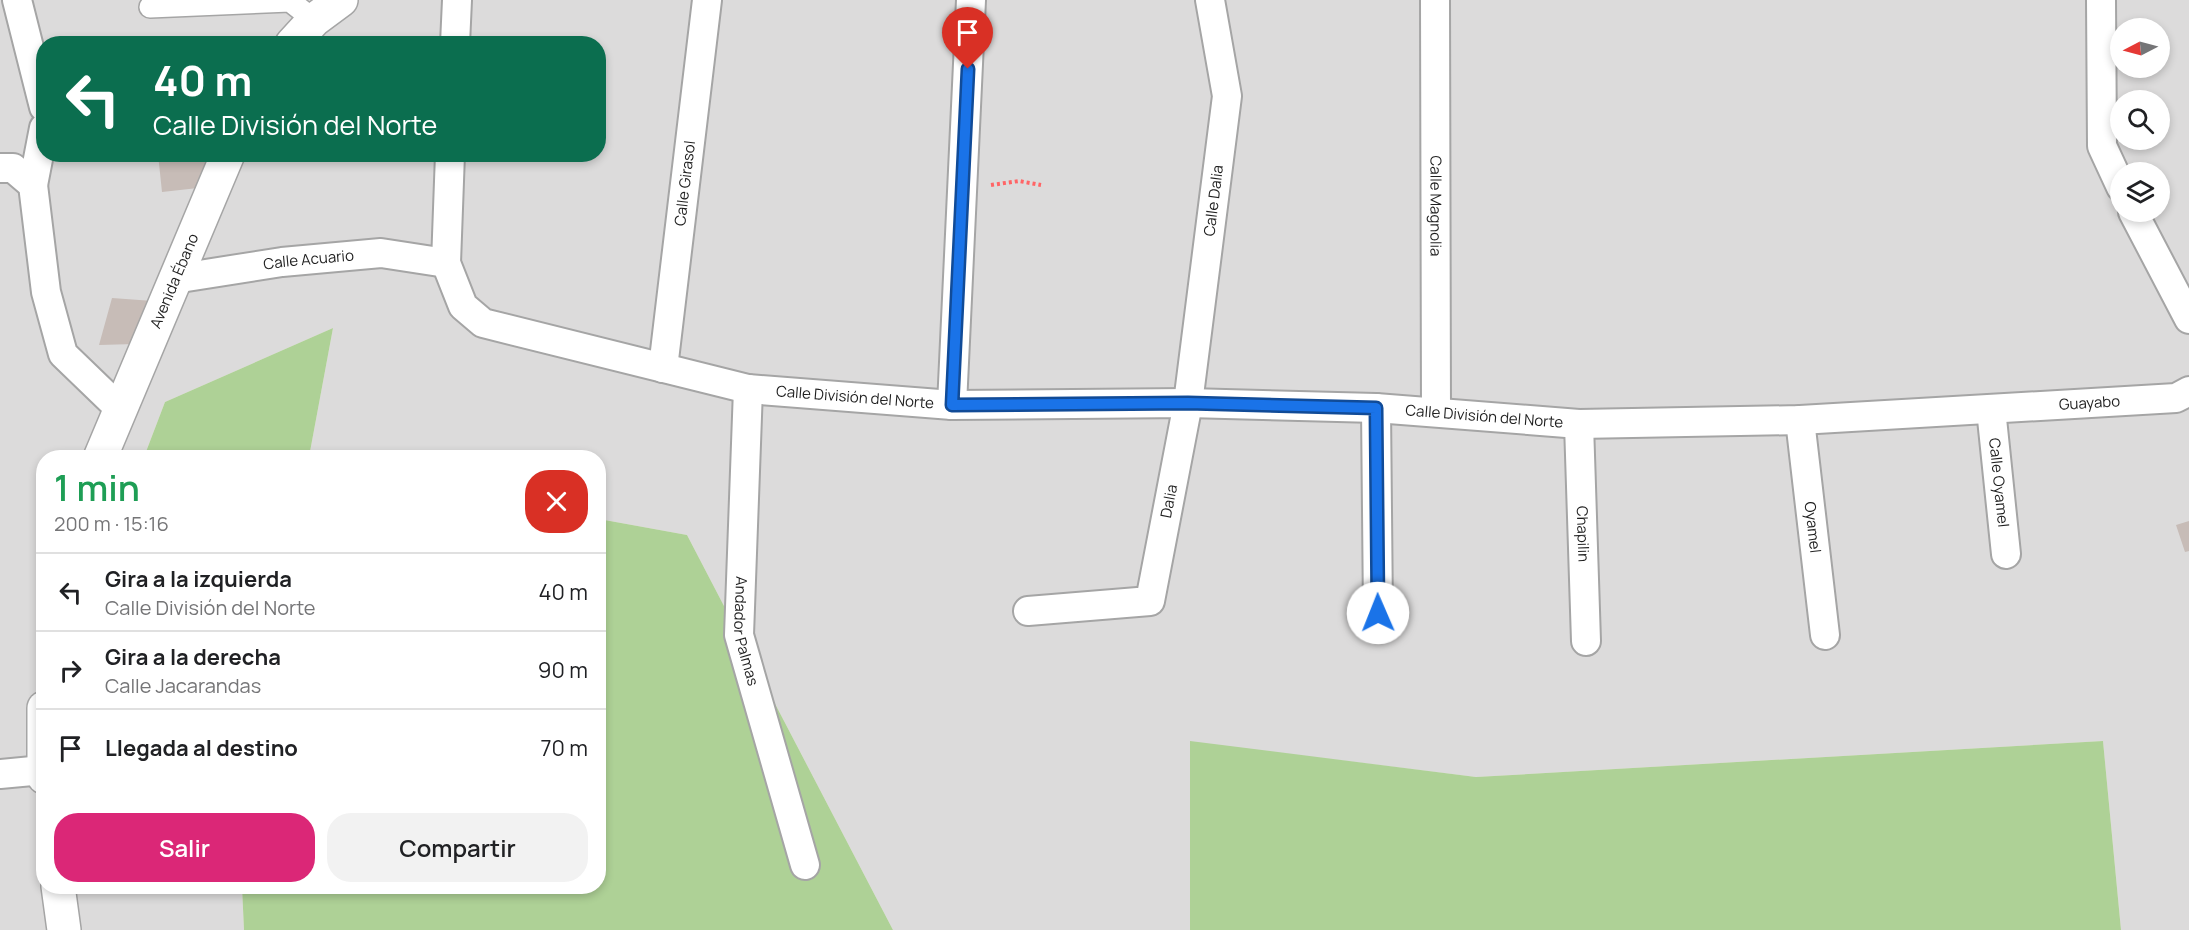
<!DOCTYPE html>
<html lang="es">
<head>
<meta charset="utf-8">
<style>
	:root { --surface:#fff; --page:#f2f2f2; --text:#202124; --muted:#757577; --line:#e0e0e0; --accent:#db2777 }
	body { margin:0; font-family:Manrope,sans-serif; background:var(--page); color:var(--text); height:100vh; display:flex; flex-direction:column; font-size:22px; white-space:nowrap }
	* { box-sizing:border-box; margin:0 }
	p { font-size:20px; color:var(--muted) }
	.icon { flex:none; width:33px; height:33px; fill:none; stroke:currentColor; stroke-width:2; stroke-linecap:round; stroke-linejoin:round }
	.map { position:relative; flex:1; overflow:hidden }
	.sheet { position:absolute; left:36px; top:450px; width:570px; height:444px; display:flex; flex-direction:column; background:var(--surface); border-radius:24px; box-shadow:0 3px 9px #0003 }
	.sheet>* { flex:none }
	.banner { position:absolute; left:36px; top:36px; width:570px; height:126px; border-radius:24px; box-shadow:0 3px 9px #0003; background:#0b6e4f; color:#fff; overflow:hidden }
	.needle { width:39px; rotate:264deg }
	.tools { position:absolute; left:2110px; top:18px; display:grid; gap:12px }
	.tools a { display:grid; place-items:center; width:60px; height:60px; border-radius:50%; background:var(--surface); box-shadow:0 3px 9px #0003; font-size:30px }
	.pin { position:absolute; display:grid; place-items:center; width:51px; height:51px; color:#fff; margin:-62px -26px; border-radius:50% 50% 50% 0; rotate:-45deg; box-shadow:0 0 6px #0007 }
	.pin .icon { rotate:45deg }
	.me { position:absolute; width:66px; margin:-33px; rotate:359deg; stroke-linejoin:round; filter:drop-shadow(0 0 4px #0008) }
	.turn { display:flex; align-items:center; gap:21px; height:126px; padding:0 18px; font-size:27px }
	.turn .icon { width:78px; height:78px; stroke-width:2.5 }
	.turn b { display:block; font-size:42px; line-height:51px }
	.round { display:grid; place-items:center; flex:none; width:63px; height:63px; border-radius:24px; background:var(--page) }
	.head { display:flex; align-items:center; justify-content:space-between; height:102px; padding:0 18px }
	h1 { font-size:36px; font-weight:600; line-height:45px; color:#1e9e55 }
	.primary-button { display:flex; gap:12px; margin-top:auto; padding:12px 18px }
	.primary-button a { flex:1; height:69px; border-radius:24px; background:var(--accent); color:#fff; font-size:24px; font-weight:600; line-height:69px; text-align:center }
	.primary-button a+a { background:var(--page); color:var(--text) }
	ul { padding:0; list-style:none }
	li { display:flex; align-items:center; gap:18px; height:78px; padding:0 18px; border-top:2px solid var(--line) }
	li div { flex:1 }
	li b { display:block; font-size:22px }
	li em { font-style:normal }
	.map>svg:first-child { display:block }
	.residential { fill:#dcdbdb; fill-rule:evenodd }
	.forest { fill:#aed196 }
	.building { fill:#c7bcb7 }
	.lines { fill:none; stroke-linecap:round; stroke-linejoin:round }
	.pedestrian-casing { stroke:#a5a5a5; stroke-width:24 }
	.minor-casing { stroke:#a5a5a5; stroke-width:32 }
	.tertiary-casing { stroke:#a5a5a5; stroke-width:36 }
	.path { stroke:#ff6566; stroke-width:4; stroke-dasharray:3 3; stroke-linecap:butt }
	.pedestrian { stroke:#fff; stroke-width:21 }
	.minor { stroke:#fff; stroke-width:28 }
	.tertiary { stroke:#fff; stroke-width:33 }
	.route-casing { stroke:#114b97; stroke-width:15 }
	.route { stroke:#1a73e8; stroke-width:10 }
	.labels { text-anchor:middle; stroke-width:6; stroke-linejoin:round; paint-order:stroke }
	.street-label { font-size:15px; fill:#1e1e1e; stroke:#fff }
</style>
</head>
<body>
<div class="map">
<svg width="2189" height="930" viewBox="0 0 2189 930">
	<rect width="100%" height="100%" fill="#f0eae4"/>
	<path class="residential" d="M 0,0 L 2189,0 L 2189,930 L 2121,930 L 2103,741 L 1476,777 L 1190,742 L 1190,930 L 893,930 L 687,535 L 599,519 L 598,458 L 309,457 L 333,328 L 165,402 L 144,457 L 44,458 L 44,886 L 242,887 L 244,930 L 0,930 ZM 2121,28 L 2160,28 L 2160,68 L 2121,68 ZM 44,44 L 598,44 L 598,154 L 44,154 ZM 2121,100 L 2160,100 L 2160,140 L 2121,140 ZM 2121,172 L 2160,172 L 2160,212 L 2121,212 Z"/>
	<path class="forest" d="M 333,328 L 309,457 L 144,457 L 165,402 Z
		M 599,519 L 687,535 L 893,930 L 244,930 L 242,887 L 598,886 Z
		M 1190,741 L 1476,777 L 2103,741 L 2121,930 L 1190,930 Z"/>
	<path class="building" d="M 158,154 L 208,154 L 198,188 L 162,192 Z
		M 112,298 L 153,301 L 135,344 L 99,345 Z
		M 2189,521 L 2189,551 L 2185,552 L 2176,525 Z"/>
	<g class="lines">
		<g class="pedestrian-casing">
			<path id="pedestrian" d="M 150,7 L 290,1 L 314,20"/>
		</g>
		<g class="minor-casing">
			<g id="minor">
				<path d="M 17,0 L 44,107"/>
				<path id="s1" d="M 1435,0 L 1436,412"/>
				<path d="M 2101,0 L 2102,146 L 2121,187"/>
				<path d="M 455,44 L 457,0"/>
				<path id="s2" d="M 450,154 L 446,263 L 463,306 L 483,323 L 748,389 L 952,405 L 1188,403 L 1376,408 L 1579,424 L 1800,420 L 2176,398 L 2189,391"/>
				<path d="M 0,168 L 13,168 L 33,185 L 46,292 L 63,354 L 119,408"/>
				<path d="M 33,185 L 44,128"/>
				<path d="M 2133,212 L 2189,319"/>
				<path id="s3" d="M 174,279 L 282,262 L 381,253 L 446,263"/>
				<path id="s4" d="M 663,368 L 707,0"/>
				<path id="s5" d="M 748,389 L 739,635 L 805,865"/>
				<path d="M 952,405 L 971,0"/>
				<path d="M 1376,408 L 1378,613"/>
				<path id="s6" d="M 1991,409 L 2006,554"/>
				<path id="s7" d="M 1800,420 L 1825,635"/>
				<path id="s8" d="M 1579,424 L 1586,641"/>
				<path id="s9" d="M 1028,611 L 1150,601 L 1188,403 L 1227,96 L 1210,0"/>
				<path d="M 0,774 L 43,770"/>
			</g>
		</g>
		<g class="tertiary-casing">
			<g id="tertiary">
				<path d="M 292,44 L 314,20 L 341,0"/>
				<path id="s10" d="M 100,458 L 228,154"/>
				<path d="M 44,708 L 44,777"/>
				<path d="M 58,886 L 64,930"/>
			</g>
		</g>
		<path class="path" d="M 991,185 L 1019,181 L 1041,185"/>
		<use href="#pedestrian" class="pedestrian"/>
		<use href="#minor" class="minor"/>
		<use href="#tertiary" class="tertiary"/>
	</g>
	<g class="lines">
		<g class="route-casing">
			<path id="route" d="M 968,69 L 952,405 L 1188,403 L 1376,408 L 1378,613"/>
		</g>
		<use href="#route" class="route"/>
	</g>
	<g class="labels">
		<g class="street-label">
			<text dy="5" stroke="none"><textPath href="#s4" startOffset="186">Calle Girasol</textPath></text>
			<text dy="5" stroke="none"><textPath href="#s9" startOffset="528">Calle Dalia</textPath></text>
			<text dy="5" stroke="none"><textPath href="#s1" startOffset="206">Calle Magnolia</textPath></text>
			<text dy="5" stroke="none"><textPath href="#s3" startOffset="136">Calle Acuario</textPath></text>
			<text dy="5" stroke="none"><textPath href="#s10" startOffset="192">Avenida Ébano</textPath></text>
			<text dy="5" stroke="none"><textPath href="#s2" startOffset="562">Calle División del Norte</textPath></text>
			<text dy="5" stroke="none"><textPath href="#s2" startOffset="1798">Guayabo</textPath></text>
			<text dy="5" stroke="none"><textPath href="#s2" startOffset="1192">Calle División del Norte</textPath></text>
			<text dy="5" stroke="none"><textPath href="#s6" startOffset="74">Calle Oyamel</textPath></text>
			<text dy="5" stroke="none"><textPath href="#s9" startOffset="224">Dalia</textPath></text>
			<text dy="5" stroke="none"><textPath href="#s7" startOffset="108">Oyamel</textPath></text>
			<text dy="5" stroke="none"><textPath href="#s8" startOffset="110">Chapilin</textPath></text>
			<text dy="5" stroke="none"><textPath href="#s5" startOffset="243">Andador Palmas</textPath></text>
		</g>
	</g>
</svg>
<div class="tools">
<a><svg class="needle" viewBox="-14 -14 28 28"><path d="M0-13l5 13h-10z" fill="#e53935"/><path d="M0 13l5-13h-10z" fill="#757577"/></svg></a>
<a><svg class="icon" aria-label="search" viewBox="0 0 24 24"><circle cx="10" cy="10" r="6"/><path d="M15 15l6 6"/></svg></a>
<a><svg class="icon" aria-label="layers" viewBox="0 0 24 24"><path d="M12 4l9 5-9 5-9-5zM3 14l9 5 9-5"/></svg></a>
</div>
<div class="pin" style="left:968px;top:69px;background:#d93025"><svg class="icon" aria-label="arrive" viewBox="0 0 24 24"><path d="M6 21V4h12l-3 4 3 4H6"/></svg></div>
<svg class="me" style="left:1378px;top:613px" viewBox="-20 -20 40 40"><circle r="19" fill="#fff"/><path d="M0-13L10 11 0 6-10 11z" fill="#1a73e8"/></svg>
<div class="banner">
<div class="turn"><svg class="icon" aria-label="left" viewBox="0 0 24 24"><path d="M17 20v-9H6M10 6l-5 5 5 5"/></svg><div><b>40 m</b>Calle División del Norte</div></div>
</div>
<section class="sheet">
<div class="head"><div><h1>1 min</h1><p>200 m · 15:16</p></div><a class="round" style="background:#d93025;color:#fff"><svg class="icon" aria-label="close" viewBox="0 0 24 24"><path d="M6 6l12 12M18 6L6 18"/></svg></a></div>
<ul>
<li><svg class="icon" aria-label="left" viewBox="0 0 24 24"><path d="M17 20v-9H6M10 6l-5 5 5 5"/></svg><div><b>Gira a la izquierda</b><p>Calle División del Norte</p></div><em>40 m</em></li>
<li><svg class="icon" aria-label="right" viewBox="0 0 24 24"><path d="M7 20v-9h11M14 6l5 5-5 5"/></svg><div><b>Gira a la derecha</b><p>Calle Jacarandas</p></div><em>90 m</em></li>
<li><svg class="icon" aria-label="arrive" viewBox="0 0 24 24"><path d="M6 21V4h12l-3 4 3 4H6"/></svg><div><b>Llegada al destino</b></div><em>70 m</em></li>
</ul>
<div class="primary-button"><a>Salir</a><a>Compartir</a></div>
</section>
</div>
</body>
</html>
